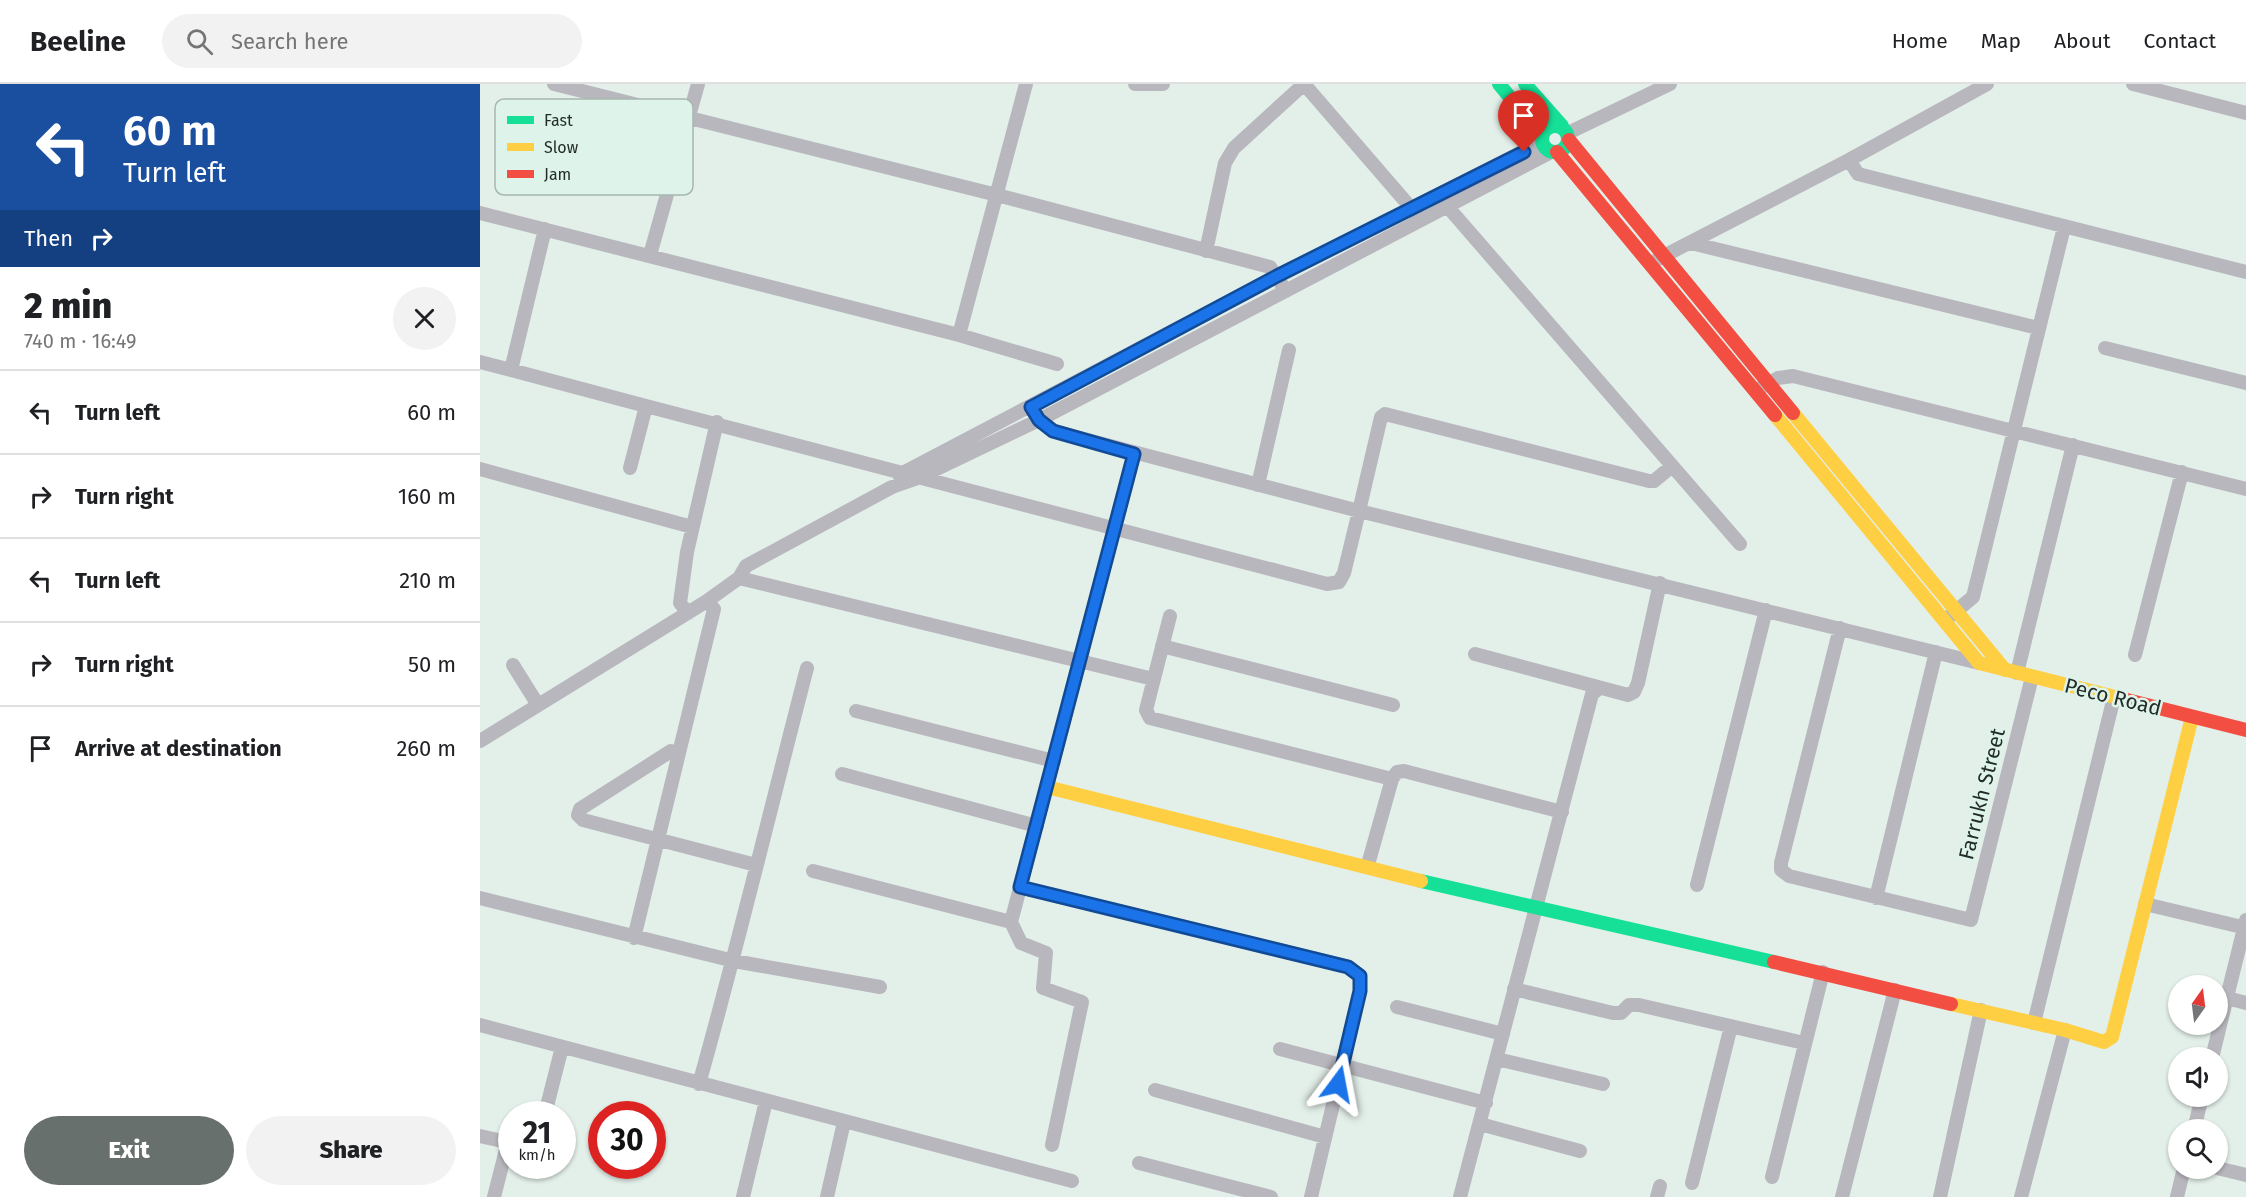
<!DOCTYPE html>
<html lang="en">
<head>
<meta charset="utf-8">
<style>
	:root { --surface:#fff; --page:#f2f2f2; --text:#202124; --muted:#757577; --line:#e0e0e0; --accent:#67706c }
	body { margin:0; font-family:"Fira Sans",sans-serif; background:var(--page); color:var(--text); height:100vh; display:flex; flex-direction:column; font-size:22px; white-space:nowrap }
	* { box-sizing:border-box; margin:0 }
	p { font-size:20px; color:var(--muted) }
	.icon { flex:none; width:33px; height:33px; fill:none; stroke:currentColor; stroke-width:2; stroke-linecap:round; stroke-linejoin:round }
	.map { position:relative; flex:1; overflow:hidden }
	.sheet { display:flex; flex-direction:column; background:var(--surface); width:480px }
	.sheet>* { flex:none }
	.hud { background:#1a4fa0; color:#fff; overflow:hidden }
	.needle { width:39px; rotate:14deg }
	.controls { position:absolute; left:1688px; top:891px; display:grid; gap:12px }
	.controls a { display:grid; place-items:center; width:60px; height:60px; border-radius:50%; background:var(--surface); box-shadow:0 2px 4px #0004; font-size:30px }
	.speed { position:absolute; left:18px; top:1017px; display:flex; gap:12px; font-size:30px; font-weight:700; text-align:center }
	.speed>* { display:grid; place-content:center; width:78px; height:78px; border-radius:50%; background:var(--surface); box-shadow:0 2px 4px #0004; line-height:1 }
	.speed small { font-size:15px; font-weight:400 }
	.speed .limit { border:9px solid #d22; background:#fff; color:#111 }
	.pin { position:absolute; display:grid; place-items:center; width:51px; height:51px; color:#fff; margin:-62px -26px; border-radius:50% 50% 50% 0; rotate:-45deg; box-shadow:0 0 6px #0007 }
	.pin .icon { rotate:45deg }
	.me { position:absolute; width:66px; margin:-33px; rotate:13deg; stroke-linejoin:round; filter:drop-shadow(0 0 4px #0008) }
	.turn { display:flex; align-items:center; gap:21px; height:126px; padding:0 24px; font-size:27px }
	.turn .icon { width:78px; height:78px; stroke-width:2.5 }
	.turn b { display:block; font-size:42px; line-height:51px }
	.then { display:flex; align-items:center; height:57px; padding:0 24px; background:#0003; gap:12px; font-size:22px }
	.round { display:grid; place-items:center; flex:none; width:63px; height:63px; border-radius:32px; background:var(--page) }
	.head { display:flex; align-items:center; justify-content:space-between; height:102px; padding:0 24px }
	h1 { font-size:36px; font-weight:800; line-height:45px }
	.primary-button { display:flex; gap:12px; margin-top:auto; padding:12px 24px }
	.primary-button a { flex:1; height:69px; border-radius:36px; background:var(--accent); color:#fff; font-size:24px; font-weight:800; line-height:69px; text-align:center }
	.primary-button a+a { background:var(--page); color:var(--text) }
	ul { padding:0; list-style:none }
	li { display:flex; align-items:center; gap:18px; height:84px; padding:0 24px; border-top:2px solid var(--line) }
	li div { flex:1 }
	li b { display:block; font-size:22px }
	li em { font-style:normal }
	header { display:flex; align-items:center; gap:36px; box-sizing:border-box; height:84px; padding:0 30px; background:var(--surface); border-bottom:2px solid var(--line) }
	header strong { font-size:28px }
	nav { display:flex; gap:33px; margin-inline-start:auto; font-size:21px }
	.search { width:420px; height:54px; background:var(--page); display:flex; align-items:center; gap:15px; box-sizing:border-box; padding:0 21px; border-radius:33px; color:var(--muted); font-size:22px }
	main { display:flex; flex:1; min-height:0 }
	.map>svg:first-child { display:block }
	.lines { fill:none; stroke-linecap:round; stroke-linejoin:round }
	.street { stroke:#b9b7be; stroke-width:14 }
	.fast { stroke:#16e098; stroke-width:14 }
	.slow { stroke:#ffcf43; stroke-width:14 }
	.jam { stroke:#f24e42; stroke-width:14 }
	.route-casing { stroke:#114b97; stroke-width:15 }
	.route { stroke:#1a73e8; stroke-width:10 }
	.labels { text-anchor:middle; stroke-width:5; stroke-linejoin:round; paint-order:stroke }
	.street-label { font-size:21px; fill:#242c28; stroke:#def4ea }
	.key { fill:#def4ea; stroke:#a6b8b0; stroke-width:1.5 }
	.key-label { font-size:16px; fill:#242c28 }
</style>
</head>
<body>
<header>
<strong>Beeline</strong>
<div class="search"><svg class="icon" aria-label="search" viewBox="0 0 24 24"><circle cx="10" cy="10" r="6"/><path d="M15 15l6 6"/></svg>Search here</div>
<nav><a>Home</a><a>Map</a><a>About</a><a>Contact</a></nav>
</header>
<main>
<section class="sheet">
<div class="hud">
<div class="turn"><svg class="icon" aria-label="left" viewBox="0 0 24 24"><path d="M17 20v-9H6M10 6l-5 5 5 5"/></svg><div><b>60 m</b>Turn left</div></div>
<div class="then">Then<svg class="icon" aria-label="right" viewBox="0 0 24 24"><path d="M7 20v-9h11M14 6l5 5-5 5"/></svg></div>
</div>
<div class="head"><div><h1>2 min</h1><p>740 m · 16:49</p></div><a class="round"><svg class="icon" aria-label="close" viewBox="0 0 24 24"><path d="M6 6l12 12M18 6L6 18"/></svg></a></div>
<ul>
<li><svg class="icon" aria-label="left" viewBox="0 0 24 24"><path d="M17 20v-9H6M10 6l-5 5 5 5"/></svg><div><b>Turn left</b></div><em>60 m</em></li>
<li><svg class="icon" aria-label="right" viewBox="0 0 24 24"><path d="M7 20v-9h11M14 6l5 5-5 5"/></svg><div><b>Turn right</b></div><em>160 m</em></li>
<li><svg class="icon" aria-label="left" viewBox="0 0 24 24"><path d="M17 20v-9H6M10 6l-5 5 5 5"/></svg><div><b>Turn left</b></div><em>210 m</em></li>
<li><svg class="icon" aria-label="right" viewBox="0 0 24 24"><path d="M7 20v-9h11M14 6l5 5-5 5"/></svg><div><b>Turn right</b></div><em>50 m</em></li>
<li><svg class="icon" aria-label="arrive" viewBox="0 0 24 24"><path d="M6 21V4h12l-3 4 3 4H6"/></svg><div><b>Arrive at destination</b></div><em>260 m</em></li>
</ul>
<div class="primary-button"><a>Exit</a><a>Share</a></div>
</section>
<div class="map">
<svg width="1766" height="1113" viewBox="0 0 1766 1113">
	<rect width="100%" height="100%" fill="#e3efe9"/>
	<g class="lines">
		<path class="street" d="M 74,0 L 517,111 L 790,183 L 806,207
			M 655,0 L 683,0
			M 1653,0 L 1766,29
			M 1088,49 L 1190,0
			M 1369,76 L 1378,90 L 1766,188
			M 967,122 L 1260,460
			M 0,129 L 479,251 L 577,280
			M 1211,159 L 1558,244
			M 726,167 L 745,79 L 754,64 L 824,0 L 938,132
			M 170,171 L 218,0
			M 1178,175 L 1369,76 L 1507,0
			M 479,251 L 546,0
			M 1625,264 L 1766,299
			M 0,278 L 31,286 L 65,145
			M 31,286 L 166,322
			M 1282,303 L 1298,294 L 1313,292 L 1766,405
			M 1191,383 L 1174,397 L 1169,397 L 905,330 L 901,333 L 879,427 L 1499,579
			M 150,384 L 166,322 L 847,500 L 859,498 L 864,489 L 879,427 L 573,347 L 559,336 L 551,323
			M 0,385 L 212,443
			M 419,391 L 797,192 L 1062,58
			M 778,401 L 809,266
			M 259,494 L 673,595
			M 208,529 L 200,519 L 207,468 L 237,338
			M 690,532 L 666,626 L 670,634 L 912,695
			M 1470,532 L 1493,513 L 1584,143
			M 1360,544 L 1301,779 L 1301,786 L 1309,792 L 1491,836 L 1552,593
			M 682,562 L 913,621
			M 995,570 L 1148,611 L 1154,608 L 1158,599 L 1180,499
			M 1655,571 L 1702,388
			M 33,581 L 58,621
			M 1537,589 L 1593,361
			M 376,627 L 574,677
			M 0,657 L 227,517 L 259,494 L 266,482 L 412,403 L 438,394 L 559,336 L 1071,68
			M 198,670 L 191,667 L 100,725 L 98,731 L 103,736 L 276,781
			M 362,690 L 557,742
			M 889,777 L 912,695 L 917,688 L 924,687 L 1082,728
			M 333,787 L 531,838 L 654,370
			M 1217,801 L 1286,526
			M 540,803 L 869,883 L 880,892 L 880,907 L 831,1113
			M 0,814 L 254,877 L 400,903
			M 1396,814 L 1456,568
			M 1665,820 L 1766,844
			M 531,838 L 541,859 L 566,869 L 563,904 L 602,918 L 572,1061
			M 154,854 L 234,525 L 227,517
			M 1034,905 L 1133,929 L 1141,929 L 1149,921 L 1159,921 L 1324,959
			M 1747,914 L 1766,919
			M 917,923 L 1023,950
			M 1554,939 L 1634,613
			M 0,941 L 592,1097
			M 800,965 L 1006,1019
			M 1732,974 L 1766,836
			M 1017,975 L 1123,1000
			M 219,1000 C 258,862 291,722 327,584
			M 675,1006 L 845,1053
			M 65,1030 L 82,963
			M 1000,1040 L 1100,1067
			M 1714,1046 L 1722,1012
			M 0,1052 L 32,1059
			M 659,1079 L 791,1113
			M 1737,1084 L 1766,1091
			M 1292,1093 L 1343,888
			M 1212,1099 L 1251,942
			M 14,1113 L 28,1058
			M 263,1113 L 286,1017
			M 347,1113 L 364,1038
			M 980,1113 L 1112,610 L 1118,605
			M 1177,1113 L 1180,1102
			M 1362,1113 L 1415,906
			M 1460,1113 L 1501,926
			M 1541,1113 L 1585,946
			M 1697,1113 L 1704,1084"/>
		<path class="fast" d="M 1019,0 L 1062,52
			M 1045,0 L 1082,42
			M1062 55a13 13 0 1 1 26 0a13 13 0 1 1-26 0Z
			M 941,797 L 1294,878"/>
		<path class="slow" d="M 1313,329 L 1525,586
			M 1295,331 L 1499,579 L 1647,616
			M 567,703 L 941,797
			M 1471,920 L 1585,946 L 1624,958 L 1632,953 L 1712,633"/>
		<path class="jam" d="M 1089,56 L 1313,329
			M 1077,68 L 1295,331
			M 1647,616 L 1766,646
			M 1294,878 L 1471,920"/>
	</g>
	<g class="lines">
		<g class="route-casing">
			<path id="route" d="M 858,1000 L 880,907 L 880,892 L 868,883 L 540,803 L 654,370 L 573,347 L 559,336 L 551,323 L 797,192 L 1044,68"/>
		</g>
		<use href="#route" class="route"/>
	</g>
	<g class="labels">
		<g class="street-label">
			<text transform="translate(1633 613) rotate(14)" y="7">Peco Road</text>
			<text transform="translate(1502 710) rotate(-76)" y="7">Farrukh Street</text>
		</g>
	</g>
	<rect x="15" y="15" width="198" height="96" rx="9" class="key"/>
	<rect x="27" y="32" width="27" height="8" fill="#16e098"/>
	<rect x="27" y="59" width="27" height="8" fill="#ffcf43"/>
	<rect x="27" y="86" width="27" height="8" fill="#f24e42"/>
	<g class="key-label">
		<text x="64" y="42">Fast</text>
		<text x="64" y="69">Slow</text>
		<text x="64" y="96">Jam</text>
	</g>
</svg>
<div class="controls">
<a><svg class="needle" viewBox="-14 -14 28 28"><path d="M0-13l5 13h-10z" fill="#e53935"/><path d="M0 13l5-13h-10z" fill="#757577"/></svg></a>
<a><svg class="icon" aria-label="sound" viewBox="0 0 24 24"><path d="M4 9h4l5-4v14l-5-4H4zM17 9q2 3 0 6"/></svg></a>
<a><svg class="icon" aria-label="search" viewBox="0 0 24 24"><circle cx="10" cy="10" r="6"/><path d="M15 15l6 6"/></svg></a>
</div>
<div class="speed"><div>21<small>km/h</small></div><div class="limit">30</div></div>
<div class="pin" style="left:1044px;top:68px;background:#d93025"><svg class="icon" aria-label="arrive" viewBox="0 0 24 24"><path d="M6 21V4h12l-3 4 3 4H6"/></svg></div>
<svg class="me" style="left:858px;top:1000px" viewBox="-20 -20 40 40"><path d="M0-17L14 15 0 8-14 15z" fill="#1a73e8" stroke="#fff" stroke-width="4"/></svg>
</div>
</main>
</body>
</html>
